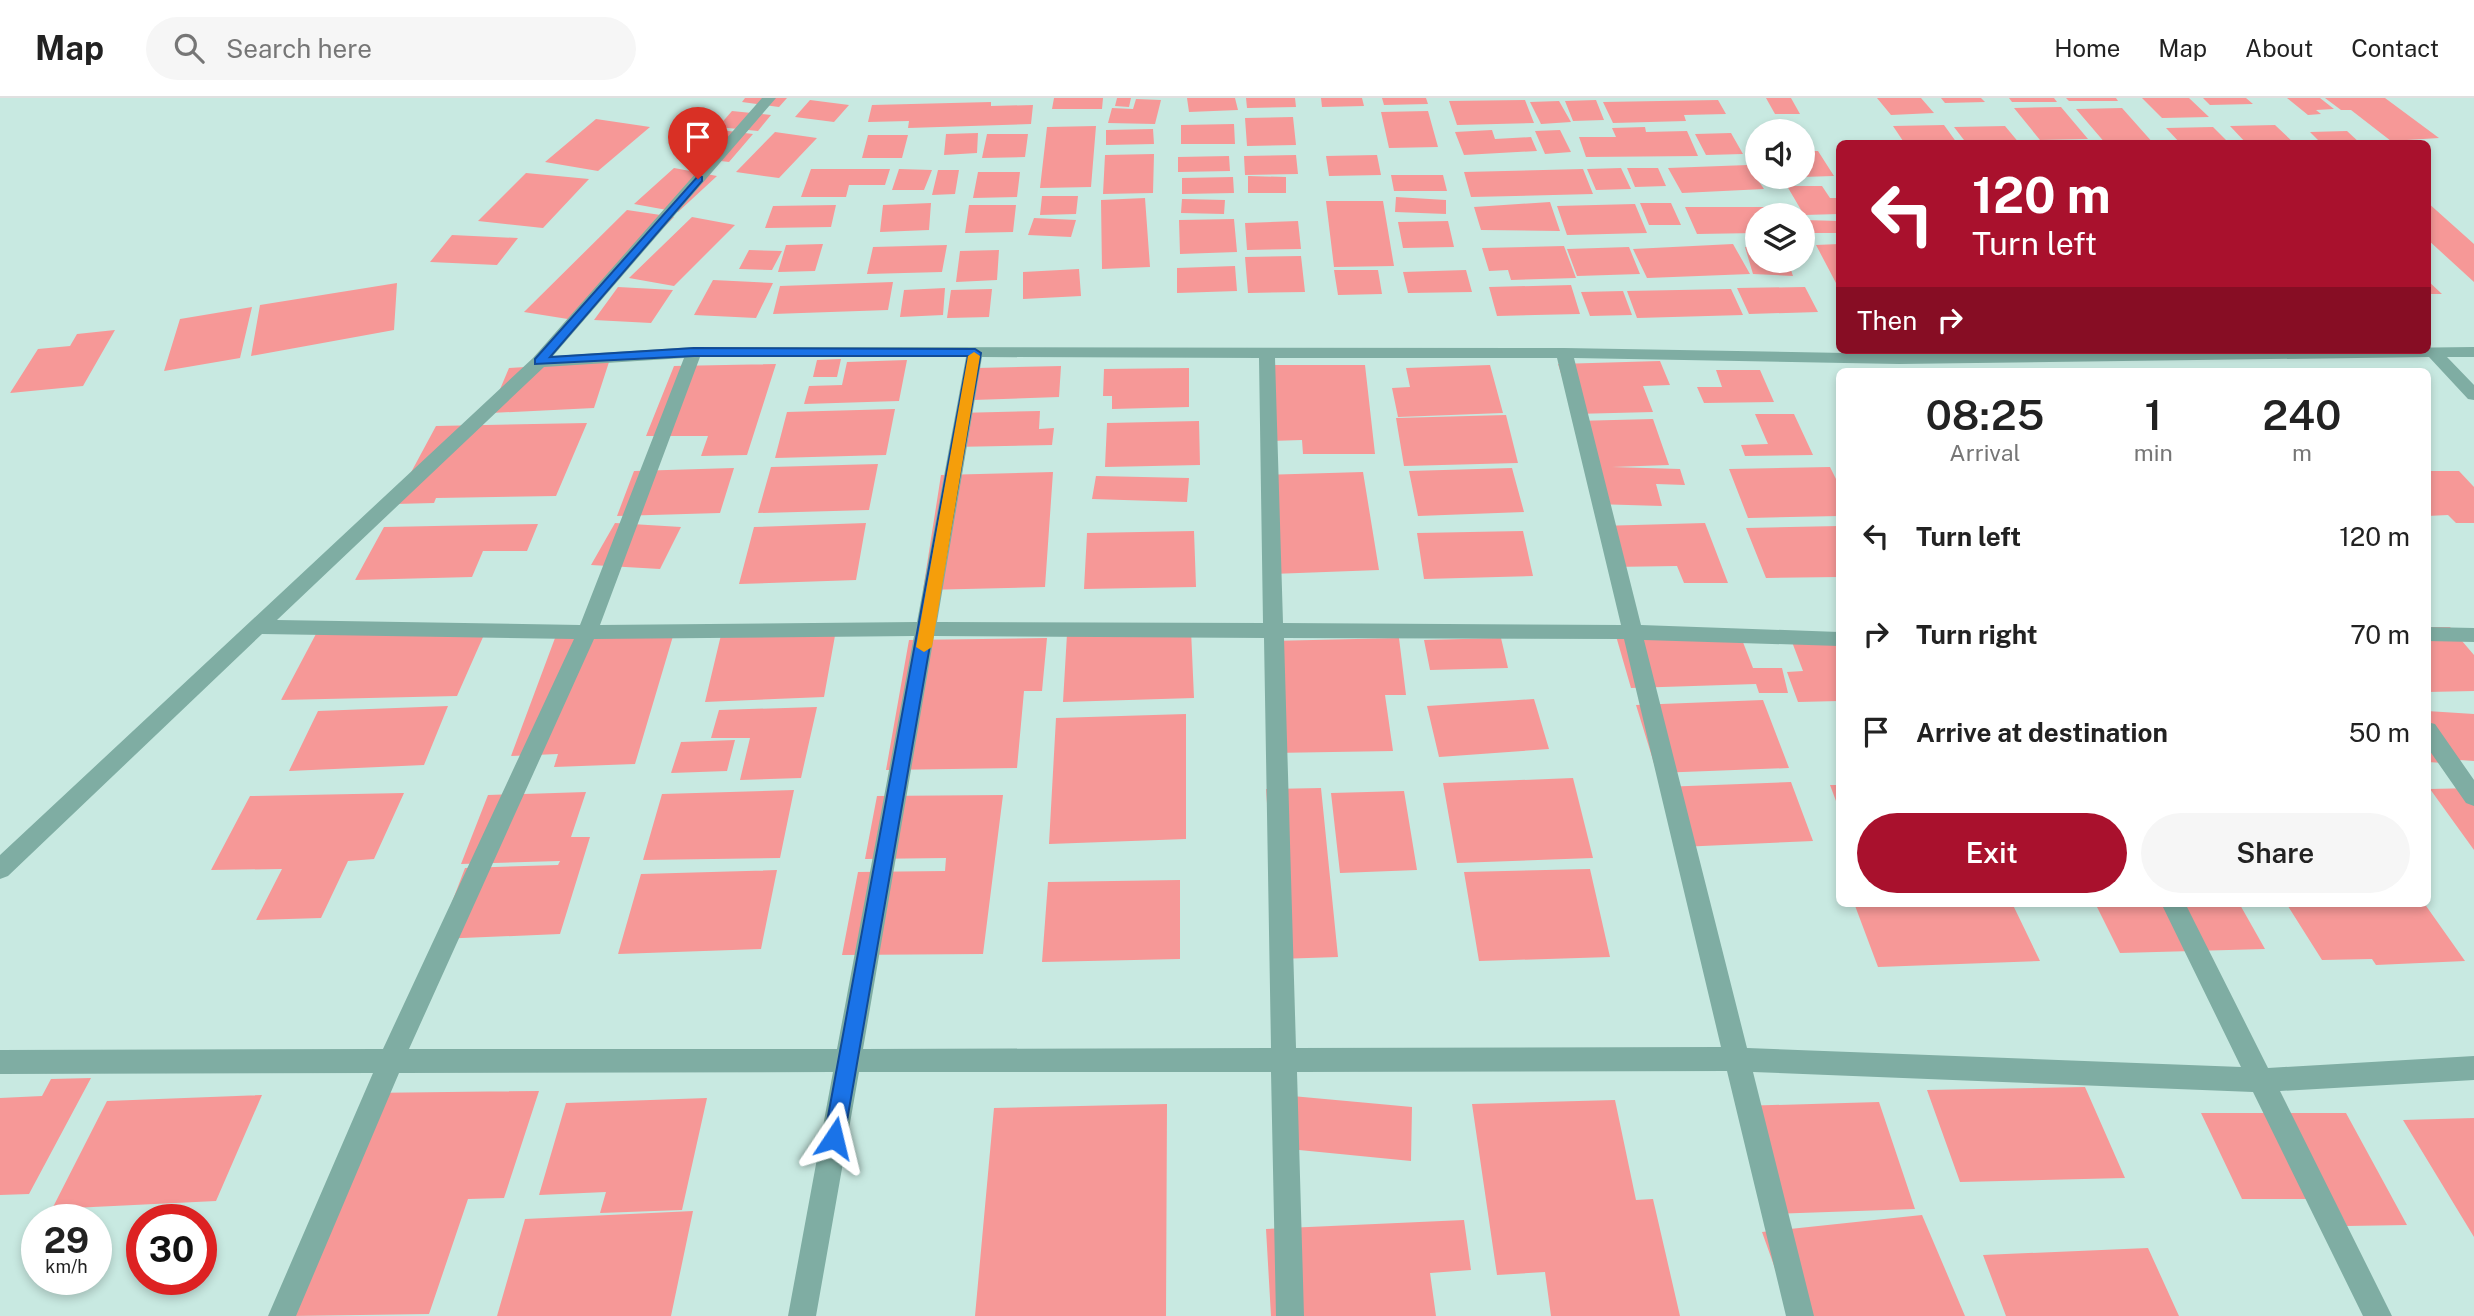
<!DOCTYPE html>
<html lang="en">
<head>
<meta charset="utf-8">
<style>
	:root { --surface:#fff; --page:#f6f6f6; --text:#222; --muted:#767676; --line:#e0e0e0; --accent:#a9112d }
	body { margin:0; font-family:"Public Sans",sans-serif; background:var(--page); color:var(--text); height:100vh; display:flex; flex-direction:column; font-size:26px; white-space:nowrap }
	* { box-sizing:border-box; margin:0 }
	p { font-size:23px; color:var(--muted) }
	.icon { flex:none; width:38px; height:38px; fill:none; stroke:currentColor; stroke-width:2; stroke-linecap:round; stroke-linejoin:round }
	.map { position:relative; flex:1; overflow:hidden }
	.panel { position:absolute; left:1836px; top:270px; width:595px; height:539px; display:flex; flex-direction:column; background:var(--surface); border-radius:10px; box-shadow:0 4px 10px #0003 }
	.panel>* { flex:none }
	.banner { position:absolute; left:1836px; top:42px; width:595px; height:214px; border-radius:10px; box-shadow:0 4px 10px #0003; background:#a9112d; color:#fff; overflow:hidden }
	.buttons { position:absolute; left:1745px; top:21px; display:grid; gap:14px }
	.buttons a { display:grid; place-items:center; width:70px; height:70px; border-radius:50%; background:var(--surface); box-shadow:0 4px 10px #0003; font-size:35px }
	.speed { position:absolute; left:21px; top:1106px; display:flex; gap:14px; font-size:35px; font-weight:700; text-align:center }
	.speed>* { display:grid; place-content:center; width:91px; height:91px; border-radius:50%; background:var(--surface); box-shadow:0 4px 10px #0003; line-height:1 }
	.speed small { font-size:18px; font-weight:400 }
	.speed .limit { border:10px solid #d22; background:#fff; color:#111 }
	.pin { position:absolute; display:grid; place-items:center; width:60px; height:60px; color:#fff; margin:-72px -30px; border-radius:50% 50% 50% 0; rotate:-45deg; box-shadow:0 0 7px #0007 }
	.pin .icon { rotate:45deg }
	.me { position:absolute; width:77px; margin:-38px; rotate:10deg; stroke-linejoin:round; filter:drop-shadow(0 0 5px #0008) }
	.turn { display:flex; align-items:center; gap:24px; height:147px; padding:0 21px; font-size:32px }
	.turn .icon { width:91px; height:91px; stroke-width:2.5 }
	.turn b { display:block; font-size:49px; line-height:60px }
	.then { display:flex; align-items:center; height:66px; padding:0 21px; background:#0003; gap:14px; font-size:26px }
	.eta { display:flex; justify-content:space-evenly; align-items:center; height:119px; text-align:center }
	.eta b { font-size:42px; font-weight:600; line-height:49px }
	.button { display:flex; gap:14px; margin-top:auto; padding:14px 21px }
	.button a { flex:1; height:80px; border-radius:42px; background:var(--accent); color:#fff; font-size:28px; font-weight:600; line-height:80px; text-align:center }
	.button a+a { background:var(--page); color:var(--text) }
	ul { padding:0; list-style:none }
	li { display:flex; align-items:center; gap:21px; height:98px; padding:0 21px }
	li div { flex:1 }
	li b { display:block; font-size:26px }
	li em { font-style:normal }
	header { display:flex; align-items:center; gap:42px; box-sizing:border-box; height:98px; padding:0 35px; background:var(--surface); border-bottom:2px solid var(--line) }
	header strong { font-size:33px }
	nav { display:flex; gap:38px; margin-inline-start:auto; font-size:24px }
	.search { width:490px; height:63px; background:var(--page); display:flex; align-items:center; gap:18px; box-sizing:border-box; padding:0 24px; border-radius:38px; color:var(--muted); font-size:26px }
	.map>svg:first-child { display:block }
	.building { fill:#f69897 }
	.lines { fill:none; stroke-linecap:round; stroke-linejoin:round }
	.minor { fill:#7fada3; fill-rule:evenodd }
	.route { fill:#1a73e8; stroke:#114b97; stroke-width:2 }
	.slow { fill:#f59e0b }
</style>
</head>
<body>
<header>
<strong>Map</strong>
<div class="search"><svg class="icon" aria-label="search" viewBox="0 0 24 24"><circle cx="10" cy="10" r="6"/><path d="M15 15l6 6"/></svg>Search here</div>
<nav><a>Home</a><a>Map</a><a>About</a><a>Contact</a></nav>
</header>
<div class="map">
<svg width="2474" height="1218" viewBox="0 0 2474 1218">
	<rect width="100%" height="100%" fill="#c8e9e1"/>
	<path class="building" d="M 745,0 L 787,0 L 779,9 L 742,4 Z
		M 1054,0 L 1103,0 L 1102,11 L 1052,11 Z
		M 1117,0 L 1131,0 L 1129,9 L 1115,8 Z
		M 1187,0 L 1235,0 L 1238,12 L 1189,14 Z
		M 1246,0 L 1295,0 L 1296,9 L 1247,10 Z
		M 1321,0 L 1362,0 L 1364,8 L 1322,9 Z
		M 1382,0 L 1426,0 L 1428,6 L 1384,7 Z
		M 1766,0 L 1791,0 L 1800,16 L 1775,16 Z
		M 1877,0 L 1921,0 L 1934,15 L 1891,17 Z
		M 1941,0 L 1981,0 L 1985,4 L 1945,5 Z
		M 2009,0 L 2054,0 L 2057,4 L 2012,4 Z
		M 2066,0 L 2116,0 L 2118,3 L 2069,3 Z
		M 2142,0 L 2189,0 L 2209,19 L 2162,20 Z
		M 2203,0 L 2246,0 L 2253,6 L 2210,7 Z
		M 2287,0 L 2320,0 L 2334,11 L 2316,12 L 2321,16 L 2308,17 Z
		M 2325,0 L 2385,0 L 2439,40 L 2391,43 L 2351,12 L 2341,12 Z
		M 1136,1 L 1161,2 L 1155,26 L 1108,25 L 1112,10 L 1133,11 Z
		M 810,2 L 849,7 L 834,24 L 795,19 Z
		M 1525,2 L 1534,25 L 1457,27 L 1449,3 Z
		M 1596,2 L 1604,22 L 1573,23 L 1565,3 Z
		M 1718,2 L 1726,16 L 1684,17 L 1686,23 L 1613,25 L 1603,4 Z
		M 1559,3 L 1571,24 L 1541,26 L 1530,4 Z
		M 991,4 L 991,8 L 1033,7 L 1031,26 L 908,30 L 909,23 L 868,24 L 872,7 Z
		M 2061,9 L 2088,41 L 2040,42 L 2014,10 Z
		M 2122,10 L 2154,46 L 2106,46 L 2076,11 Z
		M 732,13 L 771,17 L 758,33 L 718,29 Z
		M 1428,13 L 1438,49 L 1389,50 L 1381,14 Z
		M 1293,19 L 1296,47 L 1247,48 L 1245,20 Z
		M 596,21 L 650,29 L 598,73 L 545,64 Z
		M 1234,26 L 1235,46 L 1181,46 L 1181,27 Z
		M 1944,27 L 1957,45 L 1905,46 L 1893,28 Z
		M 2275,27 L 2295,46 L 2247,46 L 2230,28 Z
		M 1096,28 L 1091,89 L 1040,90 L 1047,29 Z
		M 2005,28 L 2020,46 L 1967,46 L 1954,29 Z
		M 1645,29 L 1646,34 L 1687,33 L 1698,58 L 1586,59 L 1579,39 L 1616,39 L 1612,30 Z
		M 2213,29 L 2230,46 L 2181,46 L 2166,30 Z
		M 712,31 L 753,36 L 729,64 L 687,59 Z
		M 1153,31 L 1154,46 L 1106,47 L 1106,32 Z
		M 1492,32 L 1495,41 L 1531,39 L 1537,53 L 1464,57 L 1455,34 Z
		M 1560,32 L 1571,54 L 1545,56 L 1535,33 Z
		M 2347,33 L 2361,46 L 2322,46 L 2310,34 Z
		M 775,34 L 817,40 L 779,80 L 736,74 Z
		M 978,35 L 977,55 L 944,57 L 946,36 Z
		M 1731,35 L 1743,56 L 1706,57 L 1695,36 Z
		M 987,36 L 1028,36 L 1025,59 L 982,60 Z
		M 868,37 L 908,37 L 902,60 L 862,60 Z
		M 1802,53 L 1818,53 L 1834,78 L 1802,79 Z
		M 1154,56 L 1153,95 L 1103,96 L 1105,57 Z
		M 1296,57 L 1298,76 L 1245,77 L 1244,58 Z
		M 1377,57 L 1381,77 L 1329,78 L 1326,58 Z
		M 1229,58 L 1230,73 L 1178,74 L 1178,59 Z
		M 1748,67 L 1764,91 L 1682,95 L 1668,70 Z
		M 674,70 L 717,78 L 678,114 L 634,106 Z
		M 1621,70 L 1631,91 L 1596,92 L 1587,71 Z
		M 1627,70 L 1658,70 L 1666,88 L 1635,89 Z
		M 811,71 L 890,71 L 885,87 L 849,87 L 846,99 L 801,99 Z
		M 899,71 L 932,72 L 924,92 L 892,92 Z
		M 1583,71 L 1593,96 L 1471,99 L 1464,74 Z
		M 938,72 L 959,72 L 955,96 L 932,97 Z
		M 978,74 L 1020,74 L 1017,99 L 973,100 Z
		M 526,75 L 589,81 L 543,130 L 478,123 Z
		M 1391,77 L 1443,77 L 1447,93 L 1394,93 Z
		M 1248,78 L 1286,79 L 1286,95 L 1248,95 Z
		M 1233,79 L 1234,95 L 1182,96 L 1182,80 Z
		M 1787,88 L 1822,88 L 1830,100 L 1839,100 L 1839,116 L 1804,117 Z
		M 1042,98 L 1078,98 L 1076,116 L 1040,117 Z
		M 1396,99 L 1446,102 L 1446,116 L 1395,114 Z
		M 1145,100 L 1150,169 L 1102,171 L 1101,102 Z
		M 1182,101 L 1225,102 L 1224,116 L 1181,115 Z
		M 1326,103 L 1383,103 L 1394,168 L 1334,169 Z
		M 1550,104 L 1560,133 L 1481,132 L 1474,109 Z
		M 2427,104 L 2474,146 L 2474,184 L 2427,141 Z
		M 931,105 L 929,132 L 880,134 L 883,107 Z
		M 1640,105 L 1671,105 L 1681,127 L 1649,127 Z
		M 1635,106 L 1647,135 L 1567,137 L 1557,108 Z
		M 836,107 L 831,129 L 765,130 L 773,108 Z
		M 969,107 L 1016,107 L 1013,134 L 965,135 Z
		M 1685,109 L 1765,109 L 1769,117 L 1757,117 L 1757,135 L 1697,136 Z
		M 627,112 L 674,119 L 574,222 L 524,214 Z
		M 692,119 L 735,127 L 674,188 L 629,180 Z
		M 1034,120 L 1076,122 L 1071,139 L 1028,137 Z
		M 1234,121 L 1237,154 L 1180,156 L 1179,122 Z
		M 1804,122 L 1839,123 L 1839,135 L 1809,135 Z
		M 1298,123 L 1301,151 L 1247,152 L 1245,125 Z
		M 1448,123 L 1454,149 L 1403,150 L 1398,124 Z
		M 452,137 L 518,140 L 497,167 L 430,164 Z
		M 823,146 L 815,173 L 778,174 L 786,147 Z
		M 1733,146 L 1750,176 L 1647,180 L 1633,151 Z
		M 1839,146 L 1839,185 L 1836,185 L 1816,147 Z
		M 947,147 L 942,174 L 867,176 L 873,149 Z
		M 1564,148 L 1576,180 L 1511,182 L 1508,172 L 1489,173 L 1482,150 Z
		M 1629,149 L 1640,176 L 1577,178 L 1567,151 Z
		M 1745,149 L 1757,149 L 1757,163 L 1788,163 L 1793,178 L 1753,176 Z
		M 749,152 L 782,153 L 772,172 L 739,171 Z
		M 999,152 L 997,182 L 956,184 L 960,153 Z
		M 1301,158 L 1305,194 L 1248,195 L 1245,159 Z
		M 1235,168 L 1237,193 L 1177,195 L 1177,170 Z
		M 1079,171 L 1081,198 L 1023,201 L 1023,174 Z
		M 1334,172 L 1378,172 L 1382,196 L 1338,197 Z
		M 1466,172 L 1472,194 L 1408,195 L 1403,174 Z
		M 713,182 L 773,185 L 756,220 L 694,217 Z
		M 2427,182 L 2442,196 L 2427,196 Z
		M 893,184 L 888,212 L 773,216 L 780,188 Z
		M 397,185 L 394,232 L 251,258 L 260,207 Z
		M 1571,187 L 1580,216 L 1497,218 L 1489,189 Z
		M 618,189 L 673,192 L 651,225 L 594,222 Z
		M 1805,189 L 1818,214 L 1749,216 L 1737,190 Z
		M 945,190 L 943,217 L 900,219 L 904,192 Z
		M 992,191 L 989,219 L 947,220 L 951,192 Z
		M 1731,191 L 1743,217 L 1637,220 L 1627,193 Z
		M 1623,193 L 1632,217 L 1590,218 L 1581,194 Z
		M 252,209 L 240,260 L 164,273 L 180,221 Z
		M 115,232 L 83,288 L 10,295 L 38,251 L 70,248 L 77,236 Z
		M 841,261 L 837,279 L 813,279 L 817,262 Z
		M 907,262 L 899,303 L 804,306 L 809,288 L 842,287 L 847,264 Z
		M 1660,263 L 1670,287 L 1643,288 L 1653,314 L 1574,316 L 1558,266 Z
		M 609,264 L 594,310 L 490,315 L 509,270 Z
		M 776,266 L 747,357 L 701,358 L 708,338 L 646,338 L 674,268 Z
		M 1263,267 L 1365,267 L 1375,356 L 1303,356 L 1302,342 L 1266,343 Z
		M 1490,267 L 1503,315 L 1398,319 L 1392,290 L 1410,289 L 1406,270 Z
		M 1061,268 L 1059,299 L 973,302 L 977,270 Z
		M 1189,270 L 1189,309 L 1112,311 L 1112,298 L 1103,298 L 1104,271 Z
		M 1716,272 L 1760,272 L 1774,304 L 1704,305 L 1697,289 L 1722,289 Z
		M 895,311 L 886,357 L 775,360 L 787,314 Z
		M 1040,313 L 1039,331 L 1054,330 L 1052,347 L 952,349 L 957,315 Z
		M 1755,316 L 1794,316 L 1813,357 L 1745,358 L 1741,347 L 1768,346 Z
		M 1506,317 L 1518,365 L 1404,368 L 1396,320 Z
		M 1653,321 L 1669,367 L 1612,369 L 1680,371 L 1685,387 L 1656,386 L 1662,408 L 1594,406 L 1575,323 Z
		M 1199,323 L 1200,367 L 1105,369 L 1107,325 Z
		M 587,325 L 556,398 L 436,400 L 434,405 L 394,406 L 436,328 Z
		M 878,366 L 869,412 L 758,415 L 771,369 Z
		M 1830,369 L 1839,387 L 1839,418 L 1748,420 L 1729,371 Z
		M 734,370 L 720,415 L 617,418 L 634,373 Z
		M 1512,370 L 1524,414 L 1418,418 L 1409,373 Z
		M 2427,373 L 2459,373 L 2474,389 L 2474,425 L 2456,425 L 2448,417 L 2427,418 Z
		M 1053,374 L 1045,489 L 923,492 L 941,377 Z
		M 1363,374 L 1379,472 L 1272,476 L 1263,377 Z
		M 1096,378 L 1189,380 L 1187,404 L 1092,401 Z
		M 615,425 L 681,429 L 660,471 L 591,467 Z
		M 866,425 L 856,482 L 739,486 L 754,429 Z
		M 1705,425 L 1728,485 L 1684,485 L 1677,468 L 1611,469 L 1599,428 Z
		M 538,426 L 527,453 L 483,453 L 472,479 L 355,482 L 384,429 Z
		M 1839,428 L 1839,479 L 1766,480 L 1746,430 Z
		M 1194,433 L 1196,489 L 1084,491 L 1087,435 Z
		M 1523,433 L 1533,478 L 1424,481 L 1417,435 Z
		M 676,528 L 635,666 L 554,669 L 558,656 L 511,658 L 558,532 Z
		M 2427,529 L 2450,529 L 2474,557 L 2474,593 L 2427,594 Z
		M 487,530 L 457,598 L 281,602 L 317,534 Z
		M 836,532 L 824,599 L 705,604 L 721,537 Z
		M 1191,532 L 1194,600 L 1063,604 L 1067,536 Z
		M 1739,534 L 1753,570 L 1782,570 L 1788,595 L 1759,595 L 1756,586 L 1631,590 L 1616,538 Z
		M 1839,535 L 1839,603 L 1798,604 L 1787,574 L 1803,573 L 1789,536 Z
		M 1047,540 L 1042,593 L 1024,593 L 1017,670 L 886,672 L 909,542 Z
		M 1399,540 L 1406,597 L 1385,597 L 1393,653 L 1272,655 L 1266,543 Z
		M 1501,540 L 1508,570 L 1430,572 L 1424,542 Z
		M 1534,601 L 1549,651 L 1439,659 L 1427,608 Z
		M 1763,602 L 1789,670 L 1657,675 L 1636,607 Z
		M 448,608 L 424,667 L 289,673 L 318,613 Z
		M 817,609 L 801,680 L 740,682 L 750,640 L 711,640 L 719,612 Z
		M 2427,613 L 2474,616 L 2474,663 L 2460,662 L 2462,666 L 2427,664 Z
		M 1186,616 L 1186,741 L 1049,746 L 1056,620 Z
		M 735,642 L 727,673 L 671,675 L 681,644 Z
		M 1573,680 L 1593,760 L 1457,765 L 1443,685 Z
		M 1791,684 L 1813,743 L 1680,749 L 1662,689 Z
		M 1830,687 L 1839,687 L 1839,711 Z
		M 1321,690 L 1338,859 L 1278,861 L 1266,691 Z
		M 2474,690 L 2474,752 L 2430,691 Z
		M 794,692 L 780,760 L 643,762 L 662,696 Z
		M 1404,693 L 1417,772 L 1340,775 L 1331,695 Z
		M 586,694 L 571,739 L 590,739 L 560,836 L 438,841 L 465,770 L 558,767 L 560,763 L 461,766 L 488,697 Z
		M 404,695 L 374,761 L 348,763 L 321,820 L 256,822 L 282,771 L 211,772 L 250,698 Z
		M 1003,697 L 983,856 L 842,857 L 858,774 L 945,773 L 946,760 L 865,761 L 877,698 Z
		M 1590,771 L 1610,859 L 1479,863 L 1464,774 Z
		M 777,772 L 761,851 L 618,856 L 641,776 Z
		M 1180,782 L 1180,861 L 1042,864 L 1048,784 Z
		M 1854,805 L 2012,805 L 2040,863 L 1878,869 Z
		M 2095,805 L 2239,805 L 2265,851 L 2120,855 Z
		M 2286,805 L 2424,805 L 2465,863 L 2376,867 L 2372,861 L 2322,862 Z
		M 91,980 L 29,1096 L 0,1097 L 0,1000 L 42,998 L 51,981 Z
		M 2085,989 L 2125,1080 L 1960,1084 L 1927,992 Z
		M 539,993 L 504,1100 L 468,1101 L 429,1216 L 291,1218 L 365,995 Z
		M 262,997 L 216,1103 L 52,1111 L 107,1003 Z
		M 1292,998 L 1412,1009 L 1411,1063 L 1289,1051 Z
		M 707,1000 L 682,1112 L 600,1115 L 606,1094 L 539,1097 L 566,1005 Z
		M 1615,1002 L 1636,1102 L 1653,1101 L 1680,1218 L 1551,1218 L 1545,1174 L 1497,1177 L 1472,1006 Z
		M 1879,1004 L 1915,1111 L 1770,1116 L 1740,1008 Z
		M 1167,1006 L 1166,1218 L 975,1218 L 994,1010 Z
		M 2201,1015 L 2346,1015 L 2407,1127 L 2347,1128 L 2333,1101 L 2242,1101 Z
		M 2474,1020 L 2474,1139 L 2403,1022 Z
		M 693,1113 L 671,1218 L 497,1218 L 525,1121 Z
		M 1922,1117 L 1965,1218 L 1792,1218 L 1762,1134 Z
		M 1464,1122 L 1471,1172 L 1430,1175 L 1436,1218 L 1271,1218 L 1266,1131 Z
		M 2148,1150 L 2179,1218 L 2006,1218 L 1983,1157 Z"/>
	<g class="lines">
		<path class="minor" d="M 762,0 L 776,0 L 553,258 L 694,249 L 1564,250 L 1899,256 L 2474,249 L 2474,259 L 2447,259 L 2474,287 L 2474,302 L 2468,301 L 2429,259 L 1899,266 L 1574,260 L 1641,527 L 1839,534 L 1839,548 L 1644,542 L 1747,950 L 2241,969 L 2161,805 L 2185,805 L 2268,970 L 2474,958 L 2474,982 L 2280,993 L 2392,1218 L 2363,1218 L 2253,994 L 1753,974 L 1814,1218 L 1786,1218 L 1727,973 L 1297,974 L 1304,1218 L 1276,1218 L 1271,974 L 859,974 L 816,1218 L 788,1218 L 833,974 L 399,975 L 296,1218 L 268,1218 L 373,975 L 0,976 L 0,952 L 383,951 L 574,541 L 262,536 L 8,778 L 0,781 L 0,757 L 533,260 ZM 700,259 L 966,259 L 917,524 L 600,527 ZM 982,259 L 1259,260 L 1263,525 L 937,524 ZM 684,260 L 580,527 L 277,522 L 544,269 ZM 1275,260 L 1557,260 L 1621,527 L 1283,525 ZM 914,538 L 837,951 L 409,951 L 594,541 ZM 934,538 L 1264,540 L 1271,950 L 863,951 ZM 1284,540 L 1624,541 L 1721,949 L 1296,950 Z
			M 2427,529 L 2474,530 L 2474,544 L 2427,543 Z
			M 2427,624 L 2435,626 L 2474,682 L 2474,708 L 2466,705 L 2427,649 Z"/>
	</g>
	<path class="route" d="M 698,78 L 702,79 L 702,83 L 550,259 L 694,250 L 975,251 L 981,255 L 844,1040 L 841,1047 L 834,1049 L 827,1047 L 824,1040 L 968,258 L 694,258 L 535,266 L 535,261 Z"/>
	<path class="slow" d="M 974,254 L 980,258 L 932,549 L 924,554 L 916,549 L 968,258 Z"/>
</svg>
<div class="buttons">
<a><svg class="icon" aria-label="sound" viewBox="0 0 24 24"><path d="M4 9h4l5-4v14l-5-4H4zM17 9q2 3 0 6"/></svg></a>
<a><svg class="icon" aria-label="layers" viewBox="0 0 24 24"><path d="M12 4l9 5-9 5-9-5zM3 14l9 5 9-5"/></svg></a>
</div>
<div class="speed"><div>29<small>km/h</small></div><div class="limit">30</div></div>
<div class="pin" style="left:698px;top:81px;background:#d93025"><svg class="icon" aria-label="arrive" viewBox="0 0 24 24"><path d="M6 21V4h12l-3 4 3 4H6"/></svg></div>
<svg class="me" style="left:834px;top:1040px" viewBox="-20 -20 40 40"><path d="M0-17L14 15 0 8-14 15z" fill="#1a73e8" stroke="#fff" stroke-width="4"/></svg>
<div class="banner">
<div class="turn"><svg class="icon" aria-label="left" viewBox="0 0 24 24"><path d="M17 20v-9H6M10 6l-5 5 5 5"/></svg><div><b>120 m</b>Turn left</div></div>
<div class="then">Then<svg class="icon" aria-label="right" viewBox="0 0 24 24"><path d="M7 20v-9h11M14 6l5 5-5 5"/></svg></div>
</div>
<section class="panel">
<div class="eta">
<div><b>08:25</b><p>Arrival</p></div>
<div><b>1</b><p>min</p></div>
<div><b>240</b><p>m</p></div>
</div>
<ul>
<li><svg class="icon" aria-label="left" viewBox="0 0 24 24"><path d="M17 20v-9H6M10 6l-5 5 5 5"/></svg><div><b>Turn left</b></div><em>120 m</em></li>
<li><svg class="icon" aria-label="right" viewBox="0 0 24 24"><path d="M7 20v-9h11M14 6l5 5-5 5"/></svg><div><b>Turn right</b></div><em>70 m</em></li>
<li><svg class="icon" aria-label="arrive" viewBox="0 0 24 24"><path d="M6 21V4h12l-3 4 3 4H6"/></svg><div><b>Arrive at destination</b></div><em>50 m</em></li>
</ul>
<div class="button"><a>Exit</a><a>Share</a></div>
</section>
</div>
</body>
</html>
